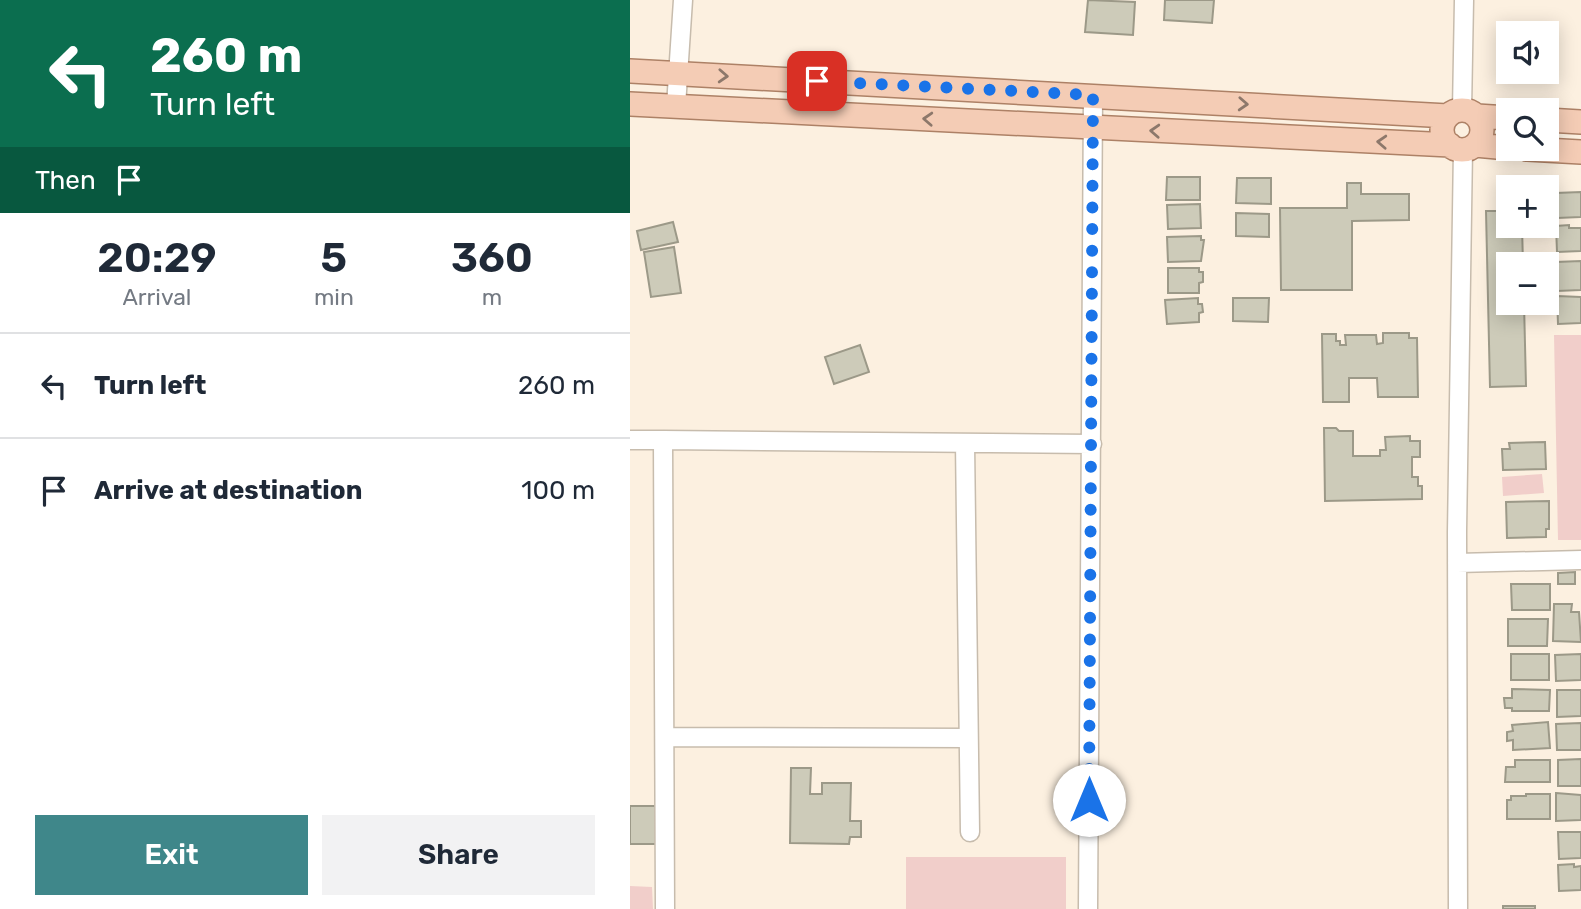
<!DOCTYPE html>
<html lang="en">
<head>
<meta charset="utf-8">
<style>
	:root { --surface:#fff; --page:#f2f2f3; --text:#1f2937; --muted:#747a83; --line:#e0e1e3; --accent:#3f878a }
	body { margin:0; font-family:Rubik,sans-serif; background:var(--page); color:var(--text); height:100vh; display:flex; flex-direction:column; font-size:26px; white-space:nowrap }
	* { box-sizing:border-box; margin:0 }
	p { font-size:23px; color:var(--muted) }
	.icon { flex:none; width:38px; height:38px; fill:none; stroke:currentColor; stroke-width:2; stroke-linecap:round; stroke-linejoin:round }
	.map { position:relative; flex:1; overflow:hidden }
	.side { display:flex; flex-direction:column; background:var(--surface); width:630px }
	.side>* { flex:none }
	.hud { background:#0b6e4f; color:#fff; overflow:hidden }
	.fabs { position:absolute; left:866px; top:21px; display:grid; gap:14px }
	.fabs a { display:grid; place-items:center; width:63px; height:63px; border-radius:0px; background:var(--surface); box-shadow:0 4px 18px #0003; font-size:35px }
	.pin { position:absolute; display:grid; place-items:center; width:60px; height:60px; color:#fff; margin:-30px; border-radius:14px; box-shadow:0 4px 10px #0006 }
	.me { position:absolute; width:77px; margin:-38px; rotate:0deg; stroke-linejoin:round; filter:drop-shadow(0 0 5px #0008) }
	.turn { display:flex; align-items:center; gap:24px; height:147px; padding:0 35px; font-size:32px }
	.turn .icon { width:91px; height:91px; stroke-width:2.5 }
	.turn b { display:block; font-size:49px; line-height:60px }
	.then { display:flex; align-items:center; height:66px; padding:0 35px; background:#0003; gap:14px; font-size:26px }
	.eta { display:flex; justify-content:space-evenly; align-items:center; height:119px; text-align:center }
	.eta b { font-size:42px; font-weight:600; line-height:49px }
	.primary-button { display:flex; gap:14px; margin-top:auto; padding:14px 35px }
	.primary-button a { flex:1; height:80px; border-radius:0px; background:var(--accent); color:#fff; font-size:28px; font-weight:600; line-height:80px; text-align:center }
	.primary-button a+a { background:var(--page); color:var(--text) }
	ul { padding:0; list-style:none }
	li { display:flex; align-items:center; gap:21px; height:105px; padding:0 35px; border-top:2px solid var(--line) }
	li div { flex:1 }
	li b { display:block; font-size:26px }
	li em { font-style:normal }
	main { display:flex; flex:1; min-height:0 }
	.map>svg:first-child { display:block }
	.green { fill:#f1ceca }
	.building { fill:#cdcbb9; stroke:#9c9988; stroke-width:2 }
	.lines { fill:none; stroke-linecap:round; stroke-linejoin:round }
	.minor-casing { stroke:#c7bcad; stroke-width:21 }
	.major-casing { stroke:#ad8166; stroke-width:26 }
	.minor { stroke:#fff; stroke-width:18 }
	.major { stroke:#f4ccb5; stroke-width:23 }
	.oneway { stroke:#8d786b }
	.route { stroke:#1a73e8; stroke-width:12; stroke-dasharray:0 21.6 }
</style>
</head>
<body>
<main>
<section class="side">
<div class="hud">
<div class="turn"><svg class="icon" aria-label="left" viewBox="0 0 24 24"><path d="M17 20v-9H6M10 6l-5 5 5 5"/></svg><div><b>260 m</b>Turn left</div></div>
<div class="then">Then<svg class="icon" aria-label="arrive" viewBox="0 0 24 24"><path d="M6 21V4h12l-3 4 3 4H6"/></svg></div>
</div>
<div class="eta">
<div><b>20:29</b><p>Arrival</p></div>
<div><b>5</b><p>min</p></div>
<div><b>360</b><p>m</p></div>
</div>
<ul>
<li><svg class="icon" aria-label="left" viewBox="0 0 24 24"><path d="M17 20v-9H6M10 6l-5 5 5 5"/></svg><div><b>Turn left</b></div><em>260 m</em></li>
<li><svg class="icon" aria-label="arrive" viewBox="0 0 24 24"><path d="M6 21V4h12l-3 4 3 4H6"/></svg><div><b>Arrive at destination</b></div><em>100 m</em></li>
</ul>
<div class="primary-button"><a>Exit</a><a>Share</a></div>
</section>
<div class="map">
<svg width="951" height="909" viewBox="0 0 951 909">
	<rect width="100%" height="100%" fill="#fcf0e0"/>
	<path class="green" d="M 924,335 L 951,335 L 951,540 L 928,540 Z
		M 912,474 L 914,493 L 873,496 L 872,477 Z
		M 276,857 L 436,857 L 436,909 L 276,909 Z
		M 0,886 L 22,887 L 23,909 L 0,909 Z"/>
	<path class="building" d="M 458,0 L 505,2 L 503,35 L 455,32 Z
		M 535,0 L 584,0 L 582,23 L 534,20 Z
		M 537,177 L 570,177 L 570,200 L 536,200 Z
		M 607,178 L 641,178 L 641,204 L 606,203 Z
		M 717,183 L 731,183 L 731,194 L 779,194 L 779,220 L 722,221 L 722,290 L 651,290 L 650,208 L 717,208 Z
		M 951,192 L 951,217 L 927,218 L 926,193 Z
		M 570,204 L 571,228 L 538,229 L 537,205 Z
		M 856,211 L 878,211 L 878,226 L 892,226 L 893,264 L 878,264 L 878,303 L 894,303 L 896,386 L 860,387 Z
		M 606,213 L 639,214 L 639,237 L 606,236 Z
		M 43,222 L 48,242 L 11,250 L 7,231 Z
		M 939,225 L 939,228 L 951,228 L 951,251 L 927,252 L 926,226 Z
		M 571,236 L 571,240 L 574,240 L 571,261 L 538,262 L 537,237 Z
		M 44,247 L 51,293 L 21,297 L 14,252 Z
		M 951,261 L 951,290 L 927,291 L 926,262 Z
		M 538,268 L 569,268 L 569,272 L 573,272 L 573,282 L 569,283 L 569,293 L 538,293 Z
		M 927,296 L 951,297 L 951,323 L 928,324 Z
		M 568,298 L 568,304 L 572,304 L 573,312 L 569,313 L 569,322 L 537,324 L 535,300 Z
		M 603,298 L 639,298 L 638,322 L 603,321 Z
		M 753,333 L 779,333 L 779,338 L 787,338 L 788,397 L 748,397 L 747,378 L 719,378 L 719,402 L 693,402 L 692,334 L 706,334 L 706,341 L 710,341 L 710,345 L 716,345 L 715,335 L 746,335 L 747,344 L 753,343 Z
		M 230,345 L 239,372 L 204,384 L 195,357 Z
		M 694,428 L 706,428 L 709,431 L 723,431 L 723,456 L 750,456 L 750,450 L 756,450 L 755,437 L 780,436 L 780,441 L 790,441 L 790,457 L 782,457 L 782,477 L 788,477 L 788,486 L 792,486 L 792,499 L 695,501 Z
		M 915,442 L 916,469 L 873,470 L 872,449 L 880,449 L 879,443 Z
		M 919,501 L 919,529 L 916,529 L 916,537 L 877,538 L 876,502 Z
		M 945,572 L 945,584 L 928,584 L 928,573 Z
		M 881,584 L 920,584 L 920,610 L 882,610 Z
		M 924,604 L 942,604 L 941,612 L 949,612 L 951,642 L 923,641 Z
		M 878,619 L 918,619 L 917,646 L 878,646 Z
		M 881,654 L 919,654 L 919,680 L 881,680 Z
		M 951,654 L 951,680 L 926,681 L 925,655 Z
		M 882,689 L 920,690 L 919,711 L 882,711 L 882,708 L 875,708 L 874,698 L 882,698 Z
		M 927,690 L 951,690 L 951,716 L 927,717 Z
		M 918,722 L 920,748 L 883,750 L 883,740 L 877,741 L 877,732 L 883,731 L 882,725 Z
		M 951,723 L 951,750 L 927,750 L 926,724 Z
		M 951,759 L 951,786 L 928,786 L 928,760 Z
		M 885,760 L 920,760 L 920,782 L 875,782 L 876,767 L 885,767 Z
		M 161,768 L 181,768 L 180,794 L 192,794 L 192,783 L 221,783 L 220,821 L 231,821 L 231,837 L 220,837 L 219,844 L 160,843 Z
		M 926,793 L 951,795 L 951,820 L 926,821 Z
		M 896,794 L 920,794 L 920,819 L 877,819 L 877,800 L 881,800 L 881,796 L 896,796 Z
		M 0,806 L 28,806 L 28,844 L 0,844 Z
		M 928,832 L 951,832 L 951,858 L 929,859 Z
		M 944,864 L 944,867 L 951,866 L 951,890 L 929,891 L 928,865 Z
		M 873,906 L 905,906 L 905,909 L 873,909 Z"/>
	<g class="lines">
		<g class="minor-casing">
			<path id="minor" d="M 46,106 L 53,0
				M 832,110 L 834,0
				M 0,440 L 33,440 L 35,909
				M 33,440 L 462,444
				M 335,443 L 340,832
				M 827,563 L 951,560
				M 35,737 L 338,738
				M 458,909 L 463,95
				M 828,909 L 827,532 L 833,149"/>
		</g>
		<g class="major-casing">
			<path id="major" d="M 0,71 L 818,116
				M 0,104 L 820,145
				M812 130a20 20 0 1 1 40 0a20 20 0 1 1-40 0Z
				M 847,116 L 878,118
				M 917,120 L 951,122
				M 845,145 L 878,148
				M 897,149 L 951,152"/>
		</g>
		<use href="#minor" class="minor"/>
		<use href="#major" class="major"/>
	</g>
	<defs><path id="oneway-chevron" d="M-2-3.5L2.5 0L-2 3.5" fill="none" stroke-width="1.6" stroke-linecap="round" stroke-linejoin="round" transform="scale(1.75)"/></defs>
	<g class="oneway">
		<use href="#oneway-chevron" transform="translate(93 76) rotate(3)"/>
		<use href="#oneway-chevron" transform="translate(613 104) rotate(3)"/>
		<use href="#oneway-chevron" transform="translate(298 119) rotate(-177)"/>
		<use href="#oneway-chevron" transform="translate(525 131) rotate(-177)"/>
		<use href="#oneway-chevron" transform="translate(752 142) rotate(-177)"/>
	</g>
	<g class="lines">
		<path class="route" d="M 187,81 L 463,95 L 459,800"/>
	</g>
</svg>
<div class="fabs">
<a><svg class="icon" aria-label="sound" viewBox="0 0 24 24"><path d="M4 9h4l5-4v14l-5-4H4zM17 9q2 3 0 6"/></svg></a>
<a><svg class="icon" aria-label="search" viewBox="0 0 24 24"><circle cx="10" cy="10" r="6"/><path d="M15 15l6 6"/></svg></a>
<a>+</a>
<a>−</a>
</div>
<div class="pin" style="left:187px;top:81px;background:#d93025"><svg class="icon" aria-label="arrive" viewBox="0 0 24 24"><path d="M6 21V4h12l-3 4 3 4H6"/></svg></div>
<svg class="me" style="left:459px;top:800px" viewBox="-20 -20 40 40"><circle r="19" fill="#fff"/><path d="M0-13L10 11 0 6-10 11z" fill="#1a73e8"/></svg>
</div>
</main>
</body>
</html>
